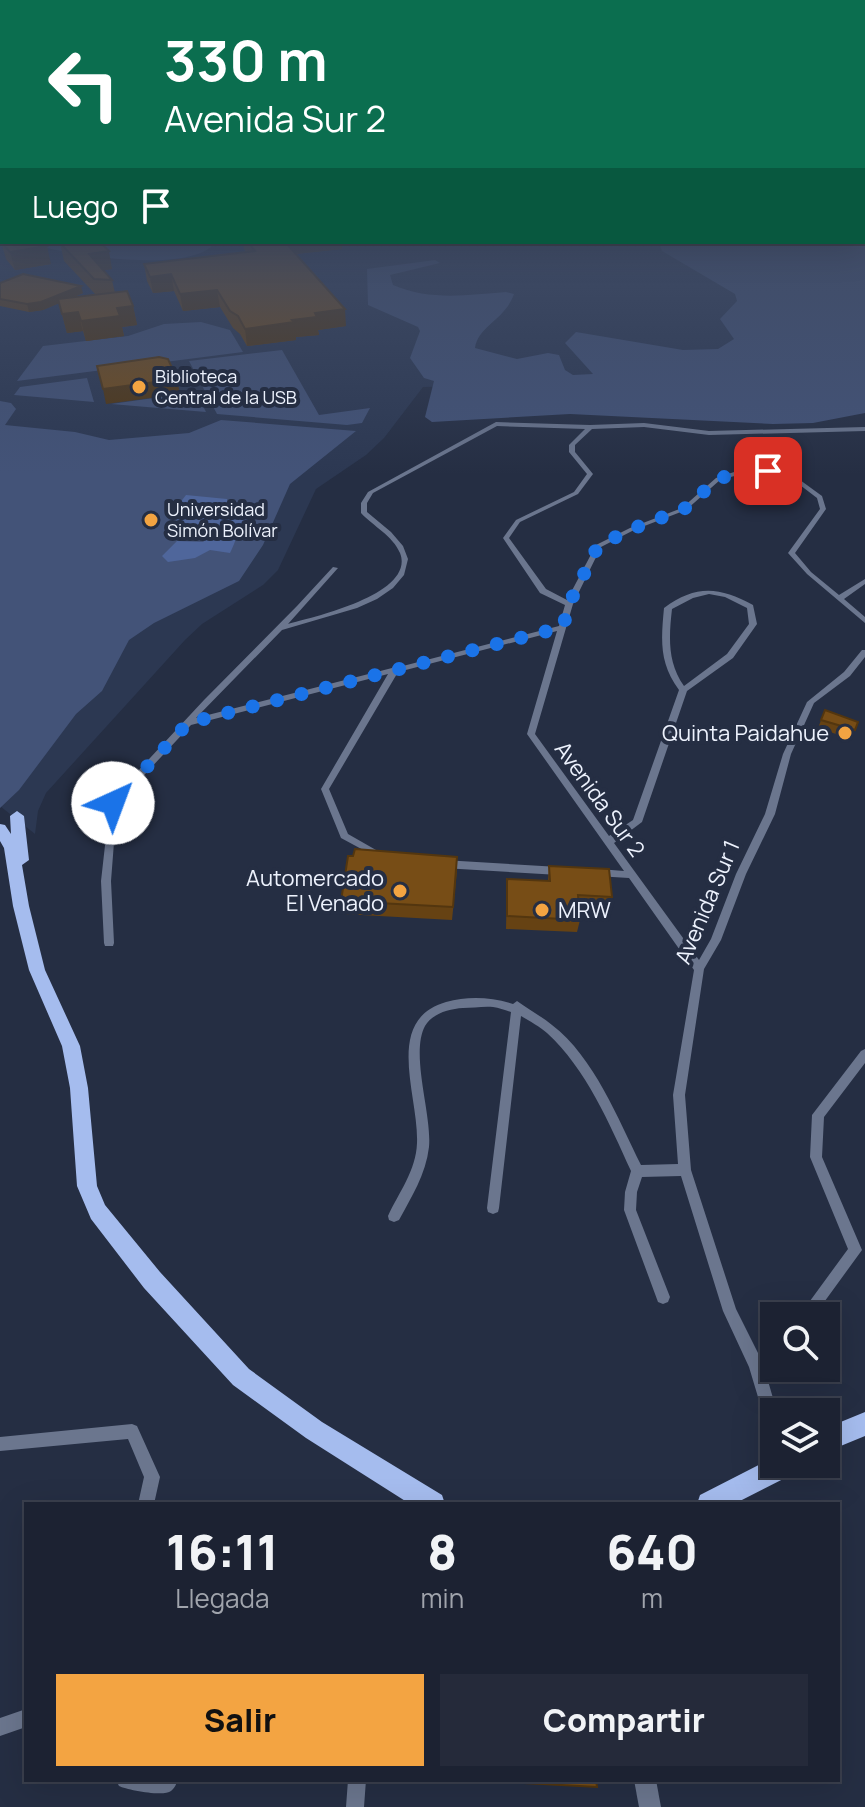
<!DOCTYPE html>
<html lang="es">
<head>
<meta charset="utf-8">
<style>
	:root { --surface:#1c2232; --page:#252a3a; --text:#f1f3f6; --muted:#a0a4ac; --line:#3a3f4d; --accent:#f3a442 }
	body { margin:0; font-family:Manrope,sans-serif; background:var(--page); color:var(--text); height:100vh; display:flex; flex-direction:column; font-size:30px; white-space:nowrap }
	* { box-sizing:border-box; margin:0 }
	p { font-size:26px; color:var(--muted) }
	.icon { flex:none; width:44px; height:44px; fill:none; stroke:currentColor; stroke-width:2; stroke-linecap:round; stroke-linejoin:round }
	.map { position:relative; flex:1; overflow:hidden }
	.sheet { position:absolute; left:24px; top:1502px; width:816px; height:280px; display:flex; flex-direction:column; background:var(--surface); border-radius:0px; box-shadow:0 8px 32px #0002,0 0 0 2px var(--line) }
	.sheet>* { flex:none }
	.guide { position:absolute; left:0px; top:0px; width:866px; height:244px; box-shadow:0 8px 32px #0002,0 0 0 2px var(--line); background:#0b6e4f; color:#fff; overflow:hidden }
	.buttons { position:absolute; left:760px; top:1302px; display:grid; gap:16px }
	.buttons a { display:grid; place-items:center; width:80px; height:80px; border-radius:0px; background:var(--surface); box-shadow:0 8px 32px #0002,0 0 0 2px var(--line); font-size:40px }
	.pin { position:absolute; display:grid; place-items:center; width:68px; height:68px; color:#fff; margin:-34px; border-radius:16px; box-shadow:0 4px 12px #0006 }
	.me { position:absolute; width:88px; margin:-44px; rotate:43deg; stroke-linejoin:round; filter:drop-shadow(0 0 6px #0008) }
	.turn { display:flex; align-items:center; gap:28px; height:168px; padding:0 32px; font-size:36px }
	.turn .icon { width:104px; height:104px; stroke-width:2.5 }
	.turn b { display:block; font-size:56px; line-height:68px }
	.then { display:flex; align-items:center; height:76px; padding:0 32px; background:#0003; gap:16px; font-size:30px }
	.eta { display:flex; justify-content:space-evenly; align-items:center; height:136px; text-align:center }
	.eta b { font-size:48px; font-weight:800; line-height:56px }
	.primary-button { display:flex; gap:16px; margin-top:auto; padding:16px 32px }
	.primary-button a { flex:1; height:92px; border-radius:0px; background:var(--accent); color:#111; font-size:32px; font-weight:800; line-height:92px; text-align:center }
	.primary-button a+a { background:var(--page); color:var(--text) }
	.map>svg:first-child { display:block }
	.built { fill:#2c3852 }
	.green { fill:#435378 }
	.water { fill:#4f669b }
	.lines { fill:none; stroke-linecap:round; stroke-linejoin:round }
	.minor { fill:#6b768e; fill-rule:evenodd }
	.tertiary { fill:#6b768e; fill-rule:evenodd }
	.primary { fill:#a5bcee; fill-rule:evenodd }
	.wall { fill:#664213 }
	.shaded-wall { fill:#53360f }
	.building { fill:#774d16; stroke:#53360f; stroke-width:2 }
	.route { stroke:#1a73e8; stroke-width:14; stroke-dasharray:0 25.2 }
	.poi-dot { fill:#f3a442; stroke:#252e43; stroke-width:3 }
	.labels { text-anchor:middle; stroke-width:8; stroke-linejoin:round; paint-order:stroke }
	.far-poi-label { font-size:18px; fill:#edf2fd; stroke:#252e43; text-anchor:start }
	.poi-label { font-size:22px; fill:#edf2fd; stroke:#252e43; text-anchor:end }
	.street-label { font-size:22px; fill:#edf2fd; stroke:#252e43 }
</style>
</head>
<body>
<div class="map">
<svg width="865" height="1807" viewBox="0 0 865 1807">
	<rect width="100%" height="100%" fill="#252e43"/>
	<path class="built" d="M 0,222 L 2,242 L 864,242 L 865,239 L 865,379 L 423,387 L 384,438 L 366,455 L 316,489 L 278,570 L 263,585 L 202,624 L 185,640 L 46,793 L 38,811 L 35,834 L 0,806 Z"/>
	<path class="green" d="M 865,222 L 865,413 L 813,423 L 773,424 L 570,414 L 432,422 L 425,417 L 434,381 L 424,378 L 410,358 L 420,331 L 418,327 L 368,305 L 367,269 L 435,260 L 440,263 L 390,275 L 393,285 C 430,301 467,295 506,292 L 514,294 C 505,320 478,326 475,348 L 517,359 L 548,353 L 559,355 L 565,370 L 573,375 L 593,374 L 565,343 L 576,332 L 683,350 L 718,349 L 734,339 L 720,319 L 737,301 L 735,294 L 662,251 L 659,242 L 864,242 Z
		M 26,242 L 213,242 L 213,245 C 185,274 63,255 26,242 Z
		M 201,322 L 230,330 L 243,352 L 17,381 L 43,346 L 128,336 L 164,324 Z
		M 282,350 L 319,415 L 370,408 L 362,423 L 347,425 L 217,414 L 189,361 Z
		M 87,378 L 94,402 L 14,395 L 20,387 Z
		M 196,392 L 206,412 L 111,404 Z
		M 0,401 L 11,403 L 16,409 L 5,425 L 75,432 L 109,440 L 189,433 L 221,420 L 356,431 L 290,484 L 263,545 L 239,581 L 154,623 L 129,640 L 102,691 L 76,714 L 19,790 L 0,808 Z"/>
	<path class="water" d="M 186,495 L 227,499 L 228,511 L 250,512 L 252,515 C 235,530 239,536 230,553 L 210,550 L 195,558 L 168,562 L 162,556 L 177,541 L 203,542 L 213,533 L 210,529 L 171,535 L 168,531 L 185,510 L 179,504 Z"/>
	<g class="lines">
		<path class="minor" d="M 496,422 L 590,425 L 644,423 L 709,431 L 865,427 L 865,431 L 709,435 L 644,427 L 592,429 L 575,445 L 575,452 L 593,474 L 578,494 L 520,522 L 509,538 L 546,589 L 567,600 L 596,545 L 630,528 L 682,508 L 716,478 L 737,471 L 770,470 L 800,480 L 822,496 L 826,509 L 795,553 L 811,572 L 839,595 L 865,579 L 865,584 L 844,599 L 865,617 L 865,623 L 807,574 L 788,553 L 820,509 L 817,498 L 796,482 L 768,473 L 738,475 L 720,480 L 686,510 L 634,530 L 601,547 L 573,604 L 535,734 L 609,836 L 633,820 L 679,690 C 659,663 661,640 664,608 C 696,584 720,587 753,605 L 757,624 L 733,658 L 687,691 L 642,822 L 614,843 L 699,960 L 711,939 L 736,874 L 765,814 L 783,754 L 807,702 L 844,672 L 862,650 L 865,650 L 865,657 L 850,676 L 814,703 L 791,754 L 775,814 L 746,874 L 721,940 L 704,969 L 685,1095 L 691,1170 L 736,1309 L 758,1353 L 769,1342 L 774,1340 L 774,1357 L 764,1367 L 777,1412 L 774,1412 L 774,1434 L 769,1432 L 767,1427 L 749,1367 L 723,1311 L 681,1176 L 642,1177 L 637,1192 L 636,1210 L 670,1297 L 668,1302 L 663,1304 L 658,1302 L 624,1210 L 625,1192 L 631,1171 C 609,1123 587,1070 547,1033 C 540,1027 530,1021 521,1016 L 499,1208 L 498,1212 L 493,1214 L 488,1212 L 487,1208 L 511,1012 C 505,1010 499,1008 493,1007 C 484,1006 472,1008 463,1008 C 449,1009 433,1013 425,1026 C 410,1054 432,1114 429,1147 C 426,1174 411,1198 399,1220 L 394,1222 L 389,1220 L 388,1216 C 399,1192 416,1171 417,1143 C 419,1096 383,1020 446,1002 C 468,996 491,997 513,1004 L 517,1001 C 528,1009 541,1016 552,1025 C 594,1057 618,1119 641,1165 L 678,1164 L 673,1095 L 694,970 L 629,878 L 596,876 L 594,873 L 599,869 L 624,871 L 527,734 L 557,631 L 398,672 L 329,789 L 348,834 L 383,854 L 385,856 L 383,858 L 380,859 L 341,838 L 321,789 L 388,674 L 191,725 L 117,804 L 111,881 L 114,943 L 113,946 L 105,946 L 104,943 L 101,881 L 110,801 L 204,700 L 297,606 L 333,567 L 338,568 L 288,624 C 314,617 416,594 400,553 C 393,536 373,526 361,513 L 361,503 L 368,492 ZM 497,426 L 585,429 L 569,445 L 569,452 L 587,474 L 574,492 L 516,520 L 503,538 L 540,593 L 565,605 L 559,626 L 399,667 L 393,666 L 392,668 L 196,718 L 282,630 L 357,608 L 377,599 L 393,588 L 404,575 L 408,559 L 403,546 L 391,532 L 367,512 L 367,503 L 373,493 ZM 709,594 L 725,597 L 747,608 L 749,624 L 727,654 L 684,686 C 667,662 669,636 672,609 L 693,598 Z
			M 443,860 L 559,867 L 564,871 L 559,875 L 443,868 L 438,864 Z
			M 865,1049 L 865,1063 L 824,1117 L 822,1157 L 862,1250 L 814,1316 L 799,1316 L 848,1249 L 810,1157 L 812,1115 L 861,1051 Z
			M 132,1424 L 137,1426 L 160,1477 L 154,1504 L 138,1504 L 144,1477 L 128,1439 L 0,1451 L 0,1437 Z
			M 26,1709 L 26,1727 L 0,1736 L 0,1718 Z
			M 116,1780 L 178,1780 C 176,1784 175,1788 171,1791 C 164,1797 127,1790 119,1786 Z
			M 348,1780 L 366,1780 L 364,1807 L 346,1807 Z"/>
		<path class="tertiary" d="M 634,1780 L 656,1780 L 661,1807 L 639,1807 Z"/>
		<path class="primary" d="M 17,811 L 24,816 L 29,860 L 22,865 L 29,906 L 45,970 L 80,1046 L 88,1088 L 97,1186 L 105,1205 L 160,1272 L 249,1369 L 322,1422 L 442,1495 L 445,1504 L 410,1504 L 306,1438 L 233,1385 L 144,1288 L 91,1219 L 77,1186 L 70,1088 L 62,1046 L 29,970 L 13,906 L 4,848 L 0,841 L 0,824 L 5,825 L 11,834 L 10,816 Z
			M 865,1412 L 865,1436 L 826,1452 L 826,1428 Z
			M 774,1457 L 774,1464 L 798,1464 L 795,1473 L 734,1504 L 697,1504 L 700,1495 Z"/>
	</g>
	<path class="wall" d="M 1,242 L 51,264 L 15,270 L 6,259 Z
		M 243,242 L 342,242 L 342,249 L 296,254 L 346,326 L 318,330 L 319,335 L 296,337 L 296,340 L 247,346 L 240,334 L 233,328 L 220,307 L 183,311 L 174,291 L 153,293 L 147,281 L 144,264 L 246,252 L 244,249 Z
		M 60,243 L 112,269 L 104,270 L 112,280 L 115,293 L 133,306 L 137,325 L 122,327 L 124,336 L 86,341 L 83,331 L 67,333 L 59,303 L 43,310 L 29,312 L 0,306 L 0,283 L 83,293 L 74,297 L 96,295 L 64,261 Z
		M 825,710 L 858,722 L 851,739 L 818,728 Z
		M 549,866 L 612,897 L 609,909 L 579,908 L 580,920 L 577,932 L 506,929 L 507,879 L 548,881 Z
		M 457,870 L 452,920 L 343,914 L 341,901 Z"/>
	<path class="shaded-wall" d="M 283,242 L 342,242 L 342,249 L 285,255 Z
		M 406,242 L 448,242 L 406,246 Z
		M 47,246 L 51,264 L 15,270 L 10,252 Z
		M 109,251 L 112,269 L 93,272 L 89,254 Z
		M 171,274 L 174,291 L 153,293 L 150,277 Z
		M 81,286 L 83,293 L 43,310 L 29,312 L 27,304 Z
		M 217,290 L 220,307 L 183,311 L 180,294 Z
		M 133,306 L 137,325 L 122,327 L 124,336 L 86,341 L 81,321 L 117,308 Z
		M 345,309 L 346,326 L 318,330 L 319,335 L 296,337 L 296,340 L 247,346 L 245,329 L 292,320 L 315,313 Z
		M 78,312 L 83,331 L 67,333 L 62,314 Z
		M 177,379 L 180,394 L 106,404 L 103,389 Z"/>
	<path class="building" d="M 1,242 L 43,242 L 47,246 L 10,252 Z
		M 100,242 L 109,251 L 89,254 L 112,280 L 94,279 L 60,243 Z
		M 248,242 L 285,242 L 345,309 L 315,313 L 317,317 L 292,320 L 294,322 L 245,329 L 238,316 L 230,311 L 217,290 L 180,294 L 171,274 L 150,277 L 144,264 L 255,251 Z
		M 23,274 L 81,286 L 41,302 L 27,304 L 0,299 L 0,283 Z
		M 127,291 L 133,306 L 117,308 L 120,316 L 81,321 L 78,312 L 62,314 L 58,299 Z
		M 159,357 L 168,359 L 177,379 L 103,389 L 97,366 Z
		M 825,710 L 858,722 L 855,730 L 821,720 Z
		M 355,849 L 457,857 L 453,907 L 341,901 L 348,856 L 353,856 Z
		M 549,866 L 609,869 L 612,897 L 578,895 L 580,920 L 507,916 L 507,879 L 550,881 Z
		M 525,1780 L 596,1780 L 597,1787 L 525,1783 Z"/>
	<linearGradient id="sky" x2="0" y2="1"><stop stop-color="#141925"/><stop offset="0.47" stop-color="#404c66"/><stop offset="1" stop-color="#404c66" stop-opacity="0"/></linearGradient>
	<rect width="865" height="475" fill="url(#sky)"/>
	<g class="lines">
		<path class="route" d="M 113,803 L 188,723 L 563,627 L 569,604 L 598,546 L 632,529 L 684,509 L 718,479 L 737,473 L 768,471"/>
	</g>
	<g class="poi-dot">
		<circle cx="139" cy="387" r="8"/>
		<circle cx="151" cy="520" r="8"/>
		<circle cx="845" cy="733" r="8"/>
		<circle cx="400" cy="891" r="8"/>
		<circle cx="542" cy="910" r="8"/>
	</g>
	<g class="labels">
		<g class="far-poi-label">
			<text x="155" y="383">Biblioteca<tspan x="155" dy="21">Central de la USB</tspan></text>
			<text x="167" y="516">Universidad<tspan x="167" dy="21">Simón Bolívar</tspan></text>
		</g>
		<g class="poi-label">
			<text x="829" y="741">Quinta Paidahue</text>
			<text x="384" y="886">Automercado<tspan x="384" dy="25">El Venado</tspan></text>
			<text x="558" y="918" text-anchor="start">MRW</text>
		</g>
		<g class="street-label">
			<text transform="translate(600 799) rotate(54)" y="8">Avenida Sur 2</text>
			<text transform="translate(707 902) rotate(-67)" y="8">Avenida Sur 1</text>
		</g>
	</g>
</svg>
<div class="buttons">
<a><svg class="icon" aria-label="search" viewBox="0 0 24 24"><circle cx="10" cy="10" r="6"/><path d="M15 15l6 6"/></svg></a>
<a><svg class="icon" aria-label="layers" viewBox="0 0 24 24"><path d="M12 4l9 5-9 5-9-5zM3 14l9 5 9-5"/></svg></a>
</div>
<div class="pin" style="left:768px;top:471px;background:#d93025"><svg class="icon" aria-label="arrive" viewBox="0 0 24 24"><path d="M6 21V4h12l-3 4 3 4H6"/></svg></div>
<svg class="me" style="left:113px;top:803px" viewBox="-20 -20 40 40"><circle r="19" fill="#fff"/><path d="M0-13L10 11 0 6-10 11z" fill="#1a73e8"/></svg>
<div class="guide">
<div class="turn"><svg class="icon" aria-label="left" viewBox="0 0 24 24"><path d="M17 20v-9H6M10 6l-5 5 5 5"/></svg><div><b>330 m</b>Avenida Sur 2</div></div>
<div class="then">Luego<svg class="icon" aria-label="arrive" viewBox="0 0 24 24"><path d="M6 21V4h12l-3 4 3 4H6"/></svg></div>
</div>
<section class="sheet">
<div class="eta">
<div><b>16:11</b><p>Llegada</p></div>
<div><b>8</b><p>min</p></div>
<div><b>640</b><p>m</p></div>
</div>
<div class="primary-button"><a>Salir</a><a>Compartir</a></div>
</section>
</div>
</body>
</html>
